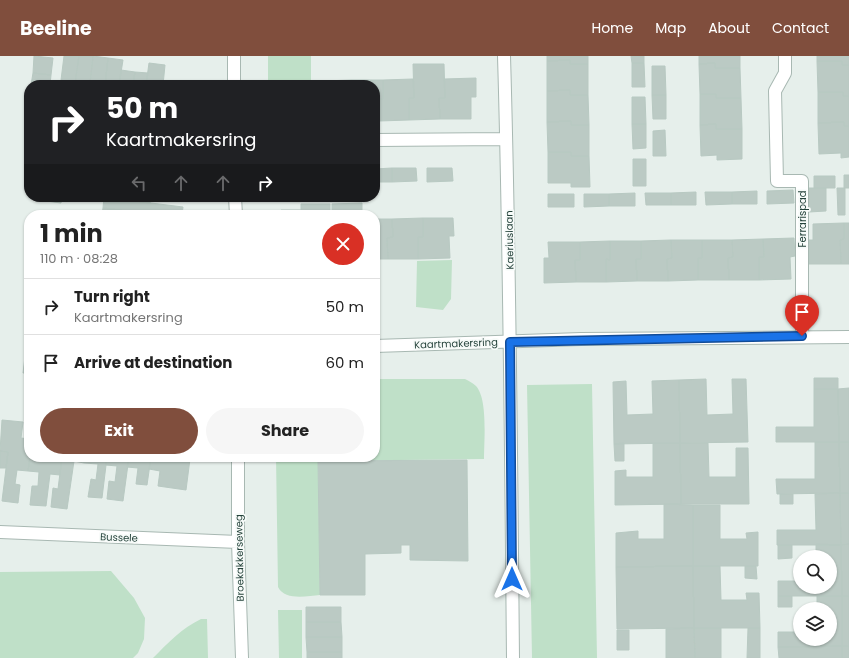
<!DOCTYPE html>
<html lang="en">
<head>
<meta charset="utf-8">
<style>
	:root { --surface:#fff; --page:#f6f6f6; --text:#222; --muted:#767676; --line:#e0e0e0; --accent:#804e3d }
	body { margin:0; font-family:Poppins,sans-serif; background:var(--page); color:var(--text); height:100vh; display:flex; flex-direction:column; font-size:15px; white-space:nowrap }
	* { box-sizing:border-box; margin:0 }
	p { font-size:13px; color:var(--muted) }
	.icon { flex:none; width:22px; height:22px; fill:none; stroke:currentColor; stroke-width:2; stroke-linecap:round; stroke-linejoin:round }
	.map { position:relative; flex:1; overflow:hidden }
	.details { position:absolute; left:24px; top:154px; width:356px; height:252px; display:flex; flex-direction:column; background:var(--surface); border-radius:16px; box-shadow:0 1px 3px #0004 }
	.details>* { flex:none }
	.banner { position:absolute; left:24px; top:24px; width:356px; height:122px; border-radius:16px; box-shadow:0 1px 3px #0004; background:#202124; color:#fff; overflow:hidden }
	.controls { position:absolute; left:793px; top:494px; display:grid; gap:8px }
	.controls a { display:grid; place-items:center; width:44px; height:44px; border-radius:50%; background:var(--surface); box-shadow:0 1px 3px #0004; font-size:20px }
	.pin { position:absolute; display:grid; place-items:center; width:34px; height:34px; color:#fff; margin:-41px -17px; border-radius:50% 50% 50% 0; rotate:-45deg; box-shadow:0 0 4px #0007 }
	.pin .icon { rotate:45deg }
	.me { position:absolute; width:44px; margin:-22px; rotate:0deg; stroke-linejoin:round; filter:drop-shadow(0 0 3px #0008) }
	.turn { display:flex; align-items:center; gap:14px; height:84px; padding:0 16px; font-size:18px }
	.turn .icon { width:52px; height:52px; stroke-width:2.5 }
	.turn b { display:block; font-size:28px; line-height:34px }
	.lanes { display:flex; align-items:center; height:38px; padding:0 16px; background:#0003; justify-content:center; gap:20px; direction:ltr }
	.lanes .off { opacity:.35 }
	.round { display:grid; place-items:center; flex:none; width:42px; height:42px; border-radius:21px; background:var(--page) }
	.head { display:flex; align-items:center; justify-content:space-between; height:68px; padding:0 16px }
	h1 { font-size:24px; font-weight:700; line-height:30px }
	.action { display:flex; gap:8px; margin-top:auto; padding:8px 16px }
	.action a { flex:1; height:46px; border-radius:24px; background:var(--accent); color:#fff; font-size:16px; font-weight:700; line-height:46px; text-align:center }
	.action a+a { background:var(--page); color:var(--text) }
	ul { padding:0; list-style:none }
	li { display:flex; align-items:center; gap:12px; height:56px; padding:0 16px; border-top:1px solid var(--line) }
	li div { flex:1 }
	li b { display:block; font-size:15px }
	li em { font-style:normal }
	header { display:flex; align-items:center; gap:24px; box-sizing:border-box; height:56px; padding:0 20px; background:var(--accent); color:#fff }
	header strong { font-size:19px }
	nav { display:flex; gap:22px; margin-inline-start:auto; font-size:14px }
	.map>svg:first-child { display:block }
	.green { fill:#bfe0c8 }
	.building { fill:#bbcac4; stroke:#b8c9c2 }
	.lines { fill:none; stroke-linecap:round; stroke-linejoin:round }
	.minor-casing { stroke:#a8b8b2; stroke-width:14 }
	.minor { stroke:#fff; stroke-width:12 }
	.route-casing { stroke:#114b97; stroke-width:10 }
	.route { stroke:#1a73e8; stroke-width:7 }
	.labels { text-anchor:middle; stroke-width:3.5; stroke-linejoin:round; paint-order:stroke }
	.street-label { font-size:10px; fill:#24423a; stroke:#f7fbf9 }
</style>
</head>
<body>
<header>
<strong>Beeline</strong>
<nav><a>Home</a><a>Map</a><a>About</a><a>Contact</a></nav>
</header>
<div class="map">
<svg width="849" height="602" viewBox="0 0 849 602">
	<rect width="100%" height="100%" fill="#e6efeb"/>
	<path class="green" d="M 268,0 L 311,0 L 311,29 L 268,29 Z
		M 452,204 L 451,243 L 443,254 L 416,251 L 417,205 Z
		M 375,323 L 465,323 C 469,325 473,327 476,330 C 488,343 484,385 484,403 L 318,405 L 320,539 C 307,540 285,545 278,531 L 276,401 L 375,401 Z
		M 592,328 L 597,602 L 532,602 L 527,329 Z
		M 111,515 L 134,542 L 145,562 L 144,583 L 138,597 L 133,602 L 0,602 L 0,516 Z
		M 278,554 L 302,554 L 302,602 L 279,602 Z
		M 201,563 L 207,563 L 208,602 L 153,602 C 168,587 182,572 201,563 Z"/>
	<path class="building" d="M 34,0 L 53,2 L 51,19 L 33,17 Z
		M 64,0 L 79,0 L 75,27 L 61,24 Z
		M 79,0 L 93,0 L 90,28 L 75,27 Z
		M 93,0 L 108,2 L 105,29 L 90,28 Z
		M 547,0 L 588,0 L 588,8 L 570,8 L 570,4 L 547,5 Z
		M 631,0 L 644,0 L 644,7 L 632,7 Z
		M 699,0 L 740,0 L 740,12 L 715,12 L 715,7 L 699,8 Z
		M 817,0 L 849,0 L 849,9 L 842,9 L 842,5 L 817,5 Z
		M 108,2 L 123,4 L 119,29 L 105,29 Z
		M 570,4 L 570,8 L 588,8 L 588,39 L 570,39 L 570,34 L 547,35 L 547,5 Z
		M 817,5 L 842,5 L 842,9 L 849,9 L 849,40 L 843,40 L 843,36 L 818,36 Z
		M 149,7 L 165,9 L 163,29 L 146,29 Z
		M 632,7 L 644,7 L 645,31 L 632,31 Z
		M 715,7 L 715,12 L 740,12 L 741,42 L 716,42 L 716,38 L 700,38 L 699,8 Z
		M 413,8 L 444,8 L 445,42 L 439,42 L 440,63 L 409,64 L 409,42 L 414,42 Z
		M 652,10 L 665,10 L 666,39 L 652,39 Z
		M 121,14 L 135,16 L 133,29 L 119,29 Z
		M 135,16 L 148,17 L 146,29 L 133,29 Z
		M 33,17 L 51,19 L 50,29 L 31,29 Z
		M 476,22 L 476,41 L 471,41 L 471,63 L 440,63 L 439,42 L 445,42 L 444,23 Z
		M 413,23 L 414,42 L 409,42 L 409,64 L 379,65 L 378,43 L 383,43 L 383,24 Z
		M 352,24 L 383,24 L 383,43 L 378,43 L 379,65 L 375,65 L 375,29 L 352,29 Z
		M 352,24 L 352,29 L 322,29 L 322,25 Z
		M 570,34 L 570,39 L 588,39 L 589,69 L 571,69 L 571,65 L 547,66 L 547,35 Z
		M 818,36 L 843,36 L 843,40 L 849,40 L 849,70 L 844,70 L 844,66 L 818,67 Z
		M 700,38 L 716,38 L 716,42 L 741,42 L 742,73 L 716,73 L 716,68 L 700,69 Z
		M 652,39 L 666,39 L 666,63 L 653,63 Z
		M 632,41 L 645,41 L 646,68 L 632,68 Z
		M 571,65 L 571,69 L 589,69 L 589,100 L 571,100 L 571,96 L 548,96 L 547,66 Z
		M 844,66 L 844,70 L 849,70 L 849,101 L 841,102 L 841,97 L 819,98 L 818,67 Z
		M 632,68 L 646,68 L 646,92 L 633,93 Z
		M 716,68 L 716,73 L 742,73 L 742,103 L 717,104 L 717,99 L 701,100 L 700,69 Z
		M 665,74 L 666,100 L 653,100 L 653,75 Z
		M 548,96 L 571,96 L 571,100 L 589,100 L 590,131 L 571,131 L 571,127 L 548,127 Z
		M 633,103 L 646,103 L 646,130 L 633,130 Z
		M 392,112 L 416,112 L 417,125 L 392,126 Z
		M 392,112 L 392,126 L 375,126 L 375,113 Z
		M 427,112 L 452,112 L 453,125 L 427,126 Z
		M 844,119 L 849,119 L 849,132 L 844,132 Z
		M 814,120 L 835,120 L 835,132 L 814,132 Z
		M 809,132 L 826,132 L 826,155 L 809,156 Z
		M 837,132 L 845,132 L 845,159 L 838,159 Z
		M 793,134 L 794,147 L 767,148 L 767,135 Z
		M 757,135 L 757,148 L 732,148 L 732,136 Z
		M 696,136 L 696,149 L 671,149 L 671,137 Z
		M 705,136 L 732,136 L 732,148 L 706,149 Z
		M 635,137 L 635,150 L 609,150 L 609,138 Z
		M 645,137 L 671,137 L 671,149 L 646,149 Z
		M 548,138 L 574,138 L 574,151 L 548,151 Z
		M 584,138 L 609,138 L 609,150 L 584,151 Z
		M 46,141 L 62,141 L 61,147 L 46,145 Z
		M 104,141 L 136,141 L 135,145 L 183,151 L 182,159 L 149,158 L 149,159 L 134,159 L 134,156 L 103,152 Z
		M 136,141 L 151,141 L 150,147 L 135,145 Z
		M 166,141 L 185,141 L 184,145 L 166,143 Z
		M 362,147 L 362,159 L 332,159 L 332,148 Z
		M 301,148 L 330,148 L 330,159 L 281,159 L 281,154 L 301,154 Z
		M 103,152 L 134,156 L 134,159 L 102,159 Z
		M 423,162 L 453,162 L 454,180 L 449,180 L 450,202 L 418,203 L 418,181 L 423,181 Z
		M 423,162 L 423,181 L 418,181 L 418,203 L 388,203 L 387,182 L 393,181 L 392,163 Z
		M 375,163 L 392,163 L 393,181 L 387,182 L 388,203 L 375,203 Z
		M 844,167 L 849,167 L 849,208 L 841,208 L 840,184 L 844,183 Z
		M 844,167 L 844,183 L 840,184 L 841,208 L 809,208 L 809,184 L 813,184 L 813,168 Z
		M 794,182 L 795,200 L 790,201 L 791,223 L 759,224 L 759,201 L 764,201 L 763,183 Z
		M 763,183 L 764,201 L 759,201 L 759,224 L 729,224 L 728,202 L 733,201 L 732,184 Z
		M 671,184 L 702,184 L 702,202 L 698,202 L 698,224 L 668,225 L 667,203 L 672,202 Z
		M 671,184 L 672,202 L 667,203 L 668,225 L 637,225 L 636,203 L 641,203 L 641,185 Z
		M 702,184 L 732,184 L 733,201 L 728,202 L 729,224 L 698,224 L 698,202 L 702,202 Z
		M 610,185 L 641,185 L 641,203 L 636,203 L 637,225 L 606,226 L 606,203 L 610,204 Z
		M 610,185 L 610,204 L 606,203 L 606,226 L 576,226 L 575,204 L 580,204 L 580,186 Z
		M 548,186 L 580,186 L 580,204 L 575,204 L 576,226 L 544,227 L 544,202 L 549,202 Z
		M 27,285 L 29,285 L 29,301 L 25,301 Z
		M 25,301 L 29,301 L 29,317 L 23,317 Z
		M 814,322 L 838,322 L 838,333 L 814,333 Z
		M 706,323 L 707,359 L 733,358 L 732,323 L 746,323 L 748,386 L 680,387 L 679,324 Z
		M 679,324 L 680,387 L 614,388 L 613,326 L 626,325 L 627,359 L 653,358 L 652,325 Z
		M 849,332 L 849,386 L 839,386 L 838,333 Z
		M 814,333 L 838,333 L 839,386 L 776,386 L 776,371 L 814,371 Z
		M 2,364 L 23,366 L 21,382 L 29,383 L 30,401 L 28,415 L 17,414 L 15,428 L 20,429 L 18,447 L 2,445 L 8,396 L 0,395 Z
		M 815,386 L 839,386 L 840,437 L 777,438 L 776,423 L 815,423 Z
		M 839,386 L 849,386 L 849,437 L 840,437 Z
		M 624,387 L 624,405 L 615,405 L 614,388 Z
		M 653,387 L 680,387 L 681,448 L 615,449 L 615,415 L 626,414 L 626,421 L 653,421 Z
		M 680,387 L 708,387 L 709,421 L 736,421 L 736,392 L 748,392 L 749,448 L 681,448 Z
		M 0,395 L 8,396 L 6,412 L 0,412 Z
		M 30,401 L 62,401 L 60,419 L 50,418 L 46,450 L 30,449 L 32,430 L 38,430 L 39,416 L 28,415 Z
		M 62,401 L 85,401 L 84,407 L 74,405 L 67,453 L 51,451 L 53,432 L 58,433 Z
		M 85,401 L 107,401 L 102,442 L 88,441 L 91,423 L 96,424 L 98,408 L 84,407 Z
		M 107,401 L 129,401 L 123,445 L 107,443 L 109,425 L 115,426 L 117,410 L 106,409 Z
		M 129,401 L 151,401 L 147,429 L 136,428 L 138,412 L 127,411 Z
		M 151,401 L 184,401 L 190,403 L 186,434 L 158,430 L 160,415 L 149,413 Z
		M 467,404 L 468,505 L 410,504 L 410,489 L 401,489 L 401,497 L 365,498 L 365,539 L 320,539 L 318,405 Z
		M 840,437 L 841,489 L 777,489 L 777,474 L 816,474 L 815,438 Z
		M 840,437 L 849,437 L 849,488 L 841,489 Z
		M 780,438 L 793,438 L 793,448 L 780,448 Z
		M 664,448 L 693,449 L 693,510 L 616,511 L 616,477 L 638,475 L 638,483 L 664,483 Z
		M 693,449 L 720,449 L 720,483 L 747,483 L 746,477 L 758,476 L 758,510 L 693,510 Z
		M 816,488 L 841,489 L 842,540 L 778,540 L 778,525 L 800,525 L 800,531 L 830,531 L 830,501 L 816,501 Z
		M 849,488 L 849,540 L 842,540 L 841,489 Z
		M 778,489 L 792,489 L 792,502 L 778,503 Z
		M 693,510 L 694,572 L 617,573 L 616,511 Z
		M 693,510 L 720,510 L 721,544 L 747,544 L 746,537 L 759,537 L 760,572 L 694,572 Z
		M 745,510 L 756,510 L 757,523 L 745,522 Z
		M 778,540 L 792,540 L 792,551 L 778,551 Z
		M 817,540 L 842,540 L 842,590 L 778,591 L 778,576 L 800,576 L 800,583 L 830,583 L 830,553 L 817,553 Z
		M 842,540 L 849,540 L 849,590 L 842,590 Z
		M 306,551 L 341,551 L 341,566 L 306,566 Z
		M 306,566 L 341,566 L 342,581 L 306,581 Z
		M 694,572 L 721,572 L 721,602 L 695,602 Z
		M 694,572 L 695,602 L 666,602 L 666,573 Z
		M 748,572 L 760,572 L 760,602 L 747,602 Z
		M 617,574 L 629,574 L 629,594 L 617,594 Z
		M 306,581 L 342,581 L 342,596 L 307,596 Z
		M 842,590 L 842,602 L 779,602 L 778,591 Z
		M 842,590 L 849,590 L 849,602 L 842,602 Z
		M 307,596 L 342,596 L 342,602 L 307,602 Z"/>
	<g class="lines">
		<g class="minor-casing">
			<path id="minor" d="M 234,0 L 234,29
				M 504,0 C 510,201 511,401 513,602
				M 785,0 L 785,17 L 775,35 L 777,125 L 802,125 L 802,281
				M 375,84 L 506,83
				M 235,141 L 236,159
				M 375,290 L 581,283 L 849,281
				M 238,401 L 238,486 L 242,602
				M 0,476 L 238,486"/>
		</g>
		<use href="#minor" class="minor"/>
	</g>
	<g class="lines">
		<g class="route-casing">
			<path id="route" d="M 512,523 L 510,286 L 802,280"/>
		</g>
		<use href="#route" class="route"/>
	</g>
	<g class="labels">
		<g class="street-label">
			<text transform="translate(802 163) rotate(-90)" y="4">Ferrarispad</text>
			<text transform="translate(509 184) rotate(-91)" y="4">Kaeriuslaan</text>
			<text transform="translate(456 287) rotate(-2)" y="4">Kaartmakersring</text>
			<text transform="translate(119 481) rotate(2)" y="4">Bussele</text>
			<text transform="translate(239 502) rotate(-91)" y="4">Broekakkerseweg</text>
		</g>
	</g>
</svg>
<div class="controls">
<a><svg class="icon" aria-label="search" viewBox="0 0 24 24"><circle cx="10" cy="10" r="6"/><path d="M15 15l6 6"/></svg></a>
<a><svg class="icon" aria-label="layers" viewBox="0 0 24 24"><path d="M12 4l9 5-9 5-9-5zM3 14l9 5 9-5"/></svg></a>
</div>
<div class="pin" style="left:802px;top:280px;background:#d93025"><svg class="icon" aria-label="arrive" viewBox="0 0 24 24"><path d="M6 21V4h12l-3 4 3 4H6"/></svg></div>
<svg class="me" style="left:512px;top:523px" viewBox="-20 -20 40 40"><path d="M0-17L14 15 0 8-14 15z" fill="#1a73e8" stroke="#fff" stroke-width="4"/></svg>
<div class="banner">
<div class="turn"><svg class="icon" aria-label="right" viewBox="0 0 24 24"><path d="M7 20v-9h11M14 6l5 5-5 5"/></svg><div><b>50 m</b>Kaartmakersring</div></div>
<div class="lanes"><svg class="icon off" aria-label="left" viewBox="0 0 24 24"><path d="M17 20v-9H6M10 6l-5 5 5 5"/></svg><svg class="icon off" aria-label="ahead" viewBox="0 0 24 24"><path d="M12 20V5M6 11l6-6 6 6"/></svg><svg class="icon off" aria-label="ahead" viewBox="0 0 24 24"><path d="M12 20V5M6 11l6-6 6 6"/></svg><svg class="icon" aria-label="right" viewBox="0 0 24 24"><path d="M7 20v-9h11M14 6l5 5-5 5"/></svg></div>
</div>
<section class="details">
<div class="head"><div><h1>1 min</h1><p>110 m · 08:28</p></div><a class="round" style="background:#d93025;color:#fff"><svg class="icon" aria-label="close" viewBox="0 0 24 24"><path d="M6 6l12 12M18 6L6 18"/></svg></a></div>
<ul>
<li><svg class="icon" aria-label="right" viewBox="0 0 24 24"><path d="M7 20v-9h11M14 6l5 5-5 5"/></svg><div><b>Turn right</b><p>Kaartmakersring</p></div><em>50 m</em></li>
<li><svg class="icon" aria-label="arrive" viewBox="0 0 24 24"><path d="M6 21V4h12l-3 4 3 4H6"/></svg><div><b>Arrive at destination</b></div><em>60 m</em></li>
</ul>
<div class="action"><a>Exit</a><a>Share</a></div>
</section>
</div>
</body>
</html>
